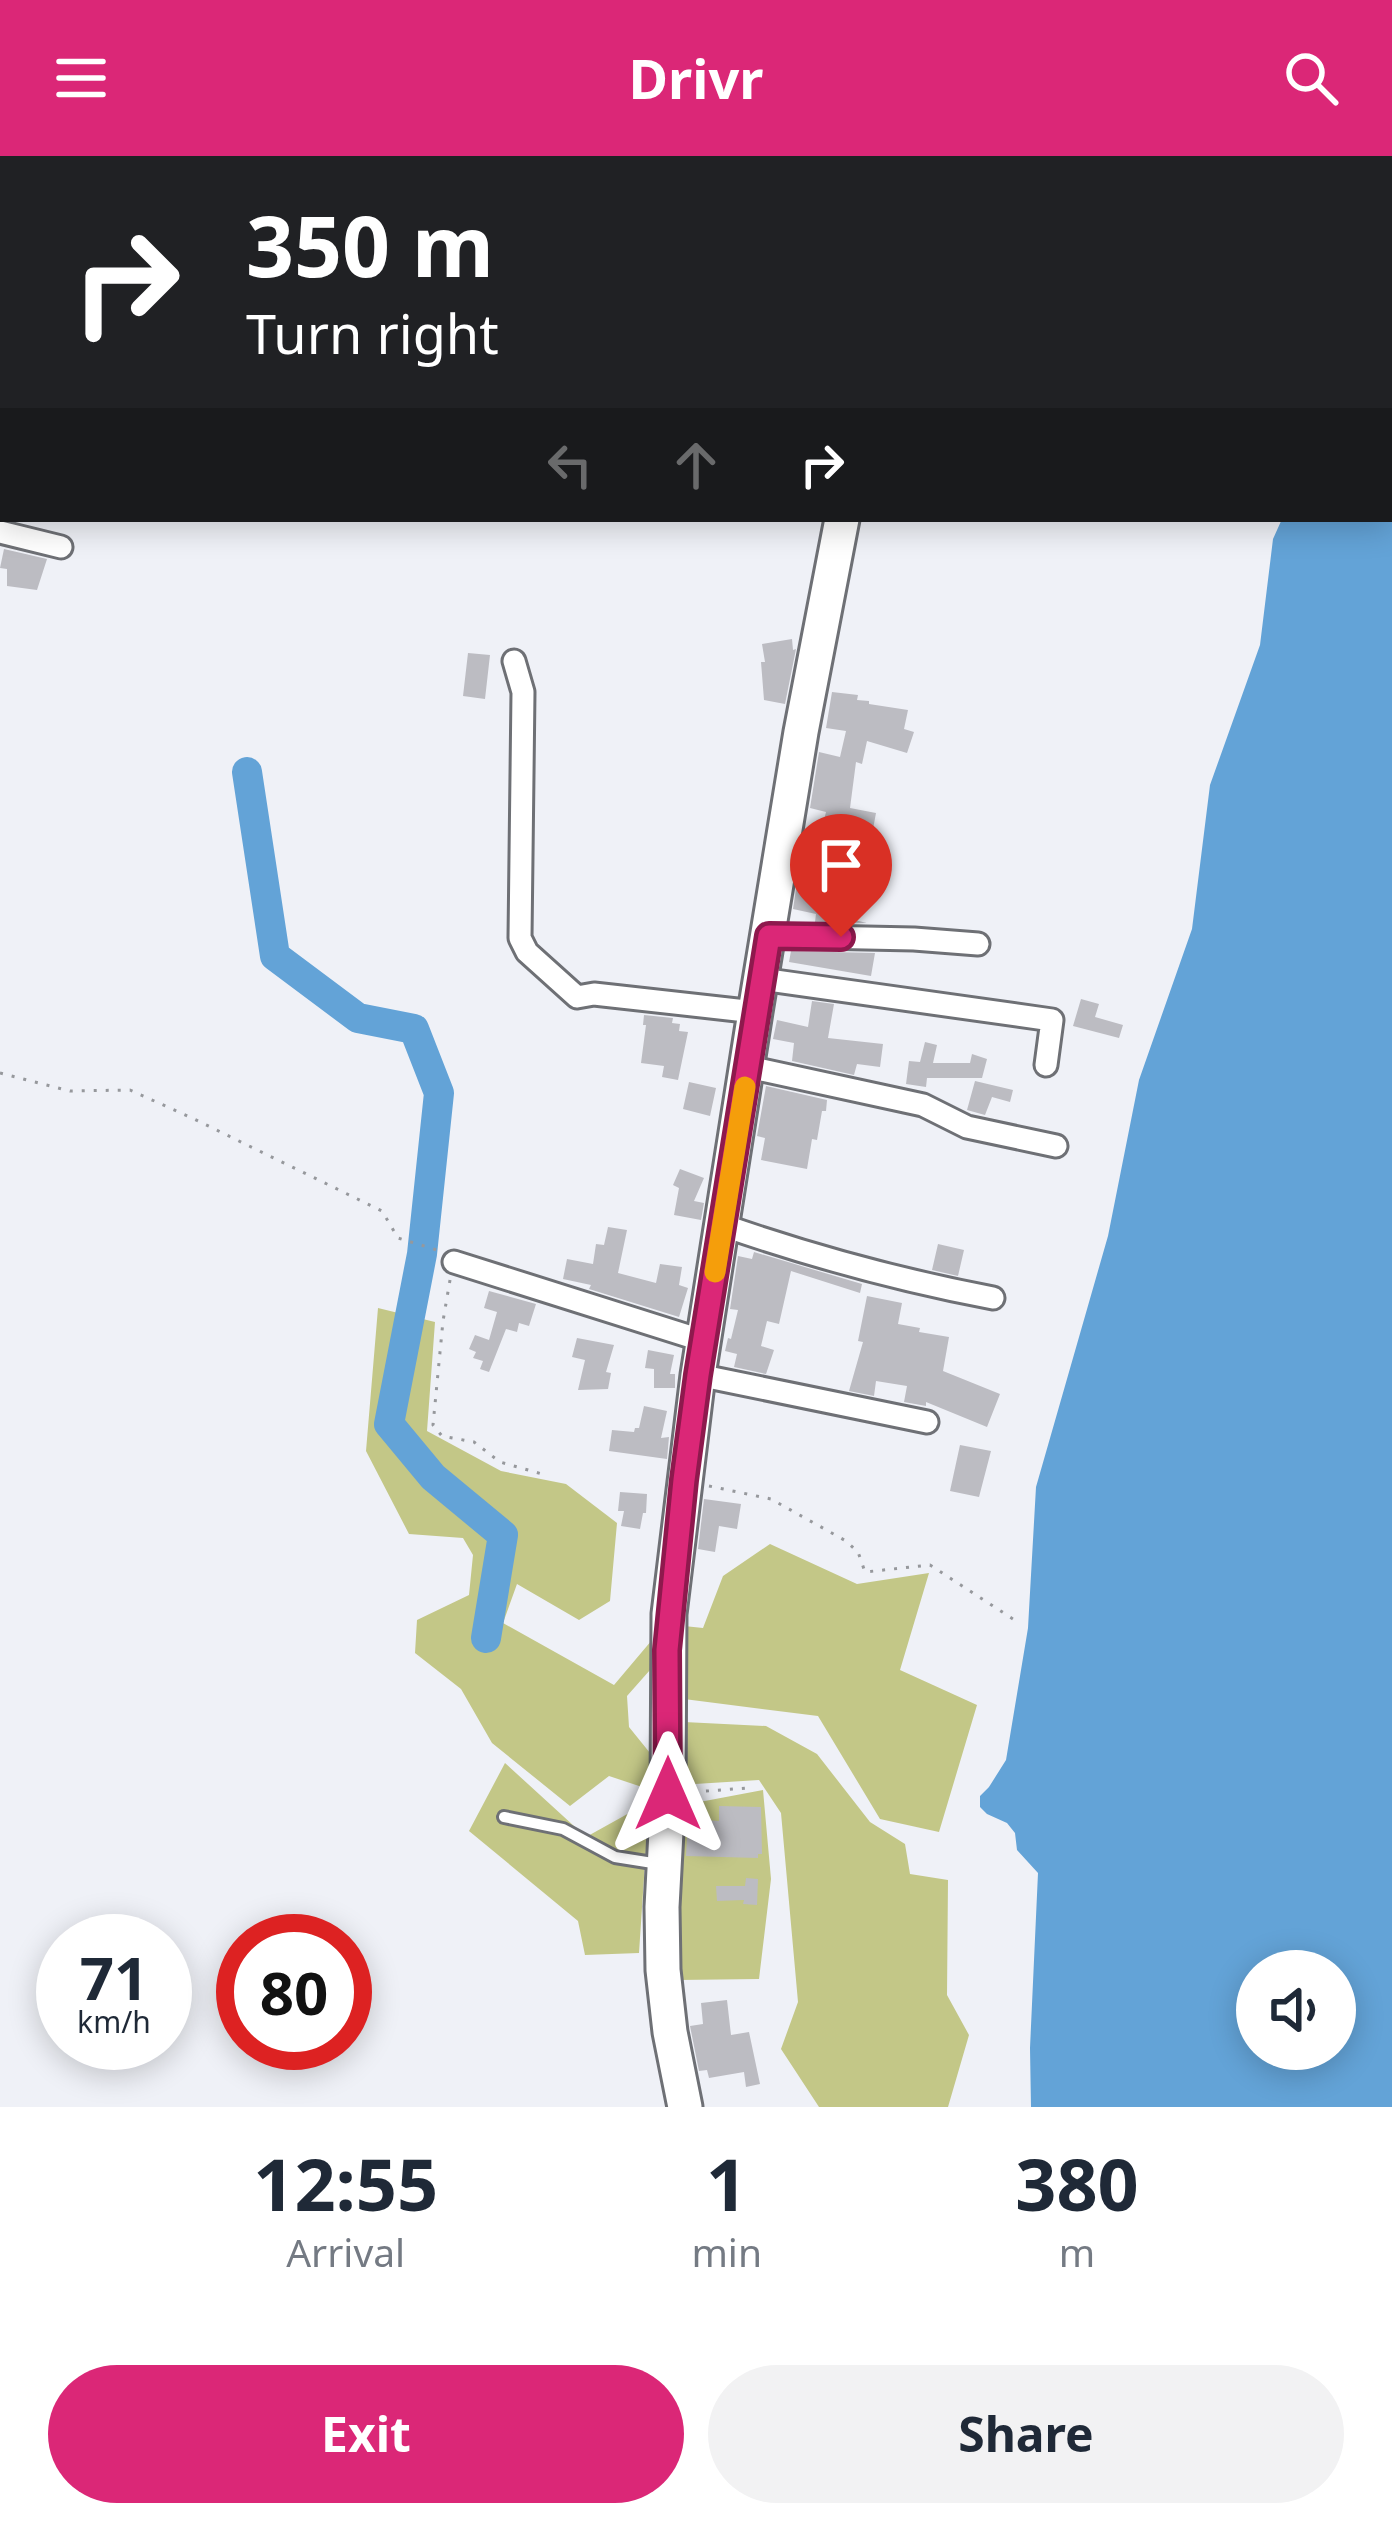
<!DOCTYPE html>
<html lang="en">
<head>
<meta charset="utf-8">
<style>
	:root { --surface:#fff; --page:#f2f2f3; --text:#1f2937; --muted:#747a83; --accent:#db2777 }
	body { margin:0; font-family:"Noto Sans",sans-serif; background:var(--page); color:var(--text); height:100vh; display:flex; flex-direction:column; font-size:45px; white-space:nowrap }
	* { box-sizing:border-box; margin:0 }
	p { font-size:39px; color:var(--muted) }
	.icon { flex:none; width:66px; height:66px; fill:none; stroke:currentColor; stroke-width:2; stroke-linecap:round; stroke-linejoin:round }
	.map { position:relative; height:1951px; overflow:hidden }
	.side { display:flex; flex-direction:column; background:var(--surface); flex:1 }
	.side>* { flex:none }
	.top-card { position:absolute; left:0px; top:0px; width:1392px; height:366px; box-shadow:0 6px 30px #0003; background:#202124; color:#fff; overflow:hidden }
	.buttons { position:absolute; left:1236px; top:1794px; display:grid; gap:24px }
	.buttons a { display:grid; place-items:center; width:120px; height:120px; border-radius:50%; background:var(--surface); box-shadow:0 6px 30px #0003; font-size:60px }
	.speed { position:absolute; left:36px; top:1758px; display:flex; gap:24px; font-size:60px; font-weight:700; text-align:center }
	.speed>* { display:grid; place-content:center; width:156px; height:156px; border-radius:50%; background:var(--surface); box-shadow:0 6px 30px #0003; line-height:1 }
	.speed small { font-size:30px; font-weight:400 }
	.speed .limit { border:18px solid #d22; background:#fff; color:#111 }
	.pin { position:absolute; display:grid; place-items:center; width:102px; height:102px; color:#fff; margin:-123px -51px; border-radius:50% 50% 50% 0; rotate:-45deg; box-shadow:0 0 12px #0007 }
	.pin .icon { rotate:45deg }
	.me { position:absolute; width:132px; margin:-66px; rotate:0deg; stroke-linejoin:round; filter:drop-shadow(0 0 9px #0008) }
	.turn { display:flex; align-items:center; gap:42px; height:252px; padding:0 48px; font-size:54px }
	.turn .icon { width:156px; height:156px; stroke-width:2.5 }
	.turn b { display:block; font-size:84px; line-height:102px }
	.lanes { display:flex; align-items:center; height:114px; padding:0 48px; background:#0003; justify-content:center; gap:60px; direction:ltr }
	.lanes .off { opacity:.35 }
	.eta { display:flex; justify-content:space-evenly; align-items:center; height:204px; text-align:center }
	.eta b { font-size:72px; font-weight:700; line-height:84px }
	.cta { display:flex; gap:24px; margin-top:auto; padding:24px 48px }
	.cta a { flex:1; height:138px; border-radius:72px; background:var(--accent); color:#fff; font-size:48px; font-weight:700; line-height:138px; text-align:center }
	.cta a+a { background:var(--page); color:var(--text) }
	header { display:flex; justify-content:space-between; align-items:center; height:156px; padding:0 48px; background:var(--accent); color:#fff; font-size:54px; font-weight:700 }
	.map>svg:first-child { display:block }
	.green { fill:#c3c787 }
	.water { fill:#63a3d7; fill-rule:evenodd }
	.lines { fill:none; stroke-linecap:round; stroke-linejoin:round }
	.river { stroke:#63a3d7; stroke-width:30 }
	.building { fill:#bcbcc2 }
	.service-casing { stroke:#6e7075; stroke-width:16 }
	.minor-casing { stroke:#6e7075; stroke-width:27 }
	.trunk-casing { stroke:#6e7075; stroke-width:39 }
	.path { stroke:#96989c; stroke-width:3; stroke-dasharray:3 9; stroke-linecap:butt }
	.service { stroke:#fff; stroke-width:10 }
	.minor { stroke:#fff; stroke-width:21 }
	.trunk { stroke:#fff; stroke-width:33 }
	.route-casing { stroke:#8e194d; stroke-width:30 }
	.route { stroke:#db2777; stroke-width:21 }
	.slow { stroke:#f59e0b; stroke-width:21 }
</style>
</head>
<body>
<header><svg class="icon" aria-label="menu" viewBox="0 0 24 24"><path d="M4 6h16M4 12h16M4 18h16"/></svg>Drivr<svg class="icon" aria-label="search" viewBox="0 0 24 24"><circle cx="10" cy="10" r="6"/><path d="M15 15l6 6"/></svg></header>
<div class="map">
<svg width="1392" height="1951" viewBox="0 0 1392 1951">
	<rect width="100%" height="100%" fill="#eff1f7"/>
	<path class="green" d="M 378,1152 L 435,1166 L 427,1275 L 501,1315 L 566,1328 L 617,1367 L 610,1445 L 579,1464 L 517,1428 L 503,1467 L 614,1529 L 652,1484 L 650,1514 L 627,1540 L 629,1571 L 650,1597 L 651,1634 L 609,1620 L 570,1650 L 492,1587 L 461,1533 L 415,1497 L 417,1464 L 469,1439 L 473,1399 L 463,1382 L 409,1378 L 366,1295 Z
		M 770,1388 L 857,1428 L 929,1417 L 900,1514 L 977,1549 L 939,1676 L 880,1663 L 818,1560 L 684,1543 L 684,1470 L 703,1472 L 723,1420 Z
		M 684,1566 L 766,1570 L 817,1598 L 870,1666 L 905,1688 L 910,1718 L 948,1724 L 947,1839 L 969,1879 L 948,1951 L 819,1951 L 781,1893 L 798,1846 L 781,1657 L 759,1624 L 679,1629 Z
		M 505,1607 L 586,1681 L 649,1646 L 639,1797 L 585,1799 L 578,1765 L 469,1675 Z
		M 763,1634 L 771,1723 L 759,1823 L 678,1824 L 673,1651 Z"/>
	<path class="water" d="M 1392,112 L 1392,1951 L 1031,1951 L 1030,1892 L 1038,1717 L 1017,1694 L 1015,1677 L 1007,1667 L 987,1658 L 980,1651 L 980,1640 L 989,1631 L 1006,1604 L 1028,1472 L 1036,1331 L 1108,1080 L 1139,924 L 1192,773 L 1210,629 L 1260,489 L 1273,383 L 1282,363 L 1389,363 L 1389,120 ZM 1257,1815 L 1335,1815 L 1335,1893 L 1257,1893 Z"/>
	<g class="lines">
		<path class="river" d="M 247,616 L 275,800 L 358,862 L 414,873 L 439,937 L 422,1098 L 389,1268 L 433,1321 L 503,1379 L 486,1482"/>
	</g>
	<path class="building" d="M 4,393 L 47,403 L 37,434 L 7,430 L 7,413 L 0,412 Z
		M 792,483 L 793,494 L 796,493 L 785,548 L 764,544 L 761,506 L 765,506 L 762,488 Z
		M 468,497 L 490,499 L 485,543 L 463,540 Z
		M 832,536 L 858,539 L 857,544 L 869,545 L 869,548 L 908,554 L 904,573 L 914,576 L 907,597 L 867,585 L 862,608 L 856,606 L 850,652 L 876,657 L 873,673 L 855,670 L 853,695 L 848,695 L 830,758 L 867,767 L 815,766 L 816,758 L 793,753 L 797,727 L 819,732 L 828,686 L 819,684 L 826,656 L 810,652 L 819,596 L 840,601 L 846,575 L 826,572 Z
		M 791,795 L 875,797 L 871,820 L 789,806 Z
		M 1081,843 L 1099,848 L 1095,861 L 1123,869 L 1119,882 L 1073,870 Z
		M 812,845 L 834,848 L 828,882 L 883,888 L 880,911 L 857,908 L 854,919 L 792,905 L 794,887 L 773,883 L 777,864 L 808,871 Z
		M 644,859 L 673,862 L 672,867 L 680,868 L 679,875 L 688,876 L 678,924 L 662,921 L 664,910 L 641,907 L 646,869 L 643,869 Z
		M 925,886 L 937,889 L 933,907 L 970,907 L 972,898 L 987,903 L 982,922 L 927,922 L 926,931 L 906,928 L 909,905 L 920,906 Z
		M 975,925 L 1013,934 L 1010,946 L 992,941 L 985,959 L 967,954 Z
		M 689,926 L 716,932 L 710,960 L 683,953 Z
		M 766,930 L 827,944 L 826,955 L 822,955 L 817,984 L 812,983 L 807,1013 L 761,1004 L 765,982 L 757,980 Z
		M 680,1013 L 704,1022 L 694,1045 L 704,1047 L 701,1064 L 674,1059 L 679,1032 L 673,1029 Z
		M 608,1071 L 627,1074 L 618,1117 L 656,1127 L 660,1108 L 682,1111 L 679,1129 L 688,1132 L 679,1161 L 589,1133 L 591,1129 L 563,1123 L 567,1103 L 593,1108 L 596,1088 L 604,1089 Z
		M 938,1088 L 964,1094 L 958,1120 L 932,1114 Z
		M 754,1096 L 862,1128 L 860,1137 L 791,1115 L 779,1168 L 767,1165 L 761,1190 L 774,1194 L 766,1218 L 734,1211 L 737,1198 L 725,1195 L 728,1182 L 731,1183 L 738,1154 L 730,1153 L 738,1100 L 752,1103 Z
		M 489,1135 L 536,1148 L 529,1170 L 519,1167 L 517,1176 L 506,1173 L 489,1216 L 480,1213 L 483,1205 L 473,1202 L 476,1196 L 469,1193 L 475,1179 L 489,1184 L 497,1156 L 484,1152 Z
		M 867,1140 L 902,1147 L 898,1168 L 920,1172 L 919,1176 L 949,1181 L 943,1215 L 1000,1238 L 987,1271 L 926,1246 L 926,1250 L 904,1246 L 907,1230 L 876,1225 L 874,1240 L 849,1235 L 863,1186 L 858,1185 Z
		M 577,1182 L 614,1189 L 606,1216 L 611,1217 L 608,1233 L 578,1234 L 585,1204 L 572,1201 Z
		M 648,1194 L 674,1199 L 670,1218 L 675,1218 L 675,1232 L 654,1232 L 654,1213 L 645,1212 Z
		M 644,1250 L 667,1255 L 661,1282 L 669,1281 L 667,1303 L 609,1295 L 612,1274 L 634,1276 L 635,1272 L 639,1272 Z
		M 960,1289 L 991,1295 L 979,1341 L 950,1335 Z
		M 620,1336 L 647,1338 L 646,1357 L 643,1357 L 640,1373 L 621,1370 L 624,1355 L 618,1355 Z
		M 704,1343 L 741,1348 L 737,1373 L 719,1370 L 715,1396 L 698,1393 Z
		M 719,1650 L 761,1651 L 762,1698 L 758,1698 L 758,1702 L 686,1700 L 688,1663 L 719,1665 Z
		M 746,1722 L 758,1723 L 757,1749 L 743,1748 L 744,1744 L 717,1745 L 716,1730 L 745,1730 Z
		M 727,1844 L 731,1879 L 749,1876 L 760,1928 L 746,1931 L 744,1916 L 709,1922 L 707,1914 L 699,1915 L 690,1870 L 703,1868 L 701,1847 Z"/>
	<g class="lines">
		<g class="service-casing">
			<path id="service" d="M 504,1661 L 563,1673 L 615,1701 L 659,1708"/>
		</g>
		<g class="minor-casing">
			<path id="minor" d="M 0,376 L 61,391
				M 514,505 L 523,536 L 520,782 L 527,796 L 577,841 L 594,838 L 755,856
				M 769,780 L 914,783 L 978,788
				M 761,823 L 1052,864 L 1046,909
				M 748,911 L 923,949 L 967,971 L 1056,990
				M 722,1069 C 814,1101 898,1124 993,1142
				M 454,1106 L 704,1185
				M 698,1219 L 927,1266"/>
		</g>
		<g class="trunk-casing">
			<path id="trunk" d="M 907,3 L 907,0
				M 685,1951 L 670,1876 L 663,1814 L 662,1751 L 668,1638 L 669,1458 L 698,1219 L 755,856 L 801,576 L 842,363"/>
		</g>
		<path class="path" d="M 0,917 L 70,935 L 130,934 L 192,962 L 382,1055 L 398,1082 L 437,1094
			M 450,1124 L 443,1165 L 433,1269 L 442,1280 L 474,1286 L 500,1306 L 542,1318
			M 709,1330 L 771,1343 L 846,1385 L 858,1396 L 865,1416 L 930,1409 L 1013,1463
			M 694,1636 L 747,1632"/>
		<use href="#service" class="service"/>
		<use href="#minor" class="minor"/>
		<use href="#trunk" class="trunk"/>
	</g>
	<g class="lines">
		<g class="route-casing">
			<path id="route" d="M 668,1638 L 667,1494 L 684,1324 L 698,1219 L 769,780 L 841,781"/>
		</g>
		<use href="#route" class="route"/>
		<path class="slow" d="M 715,1116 L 745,931"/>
	</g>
</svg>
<div class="buttons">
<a><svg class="icon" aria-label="sound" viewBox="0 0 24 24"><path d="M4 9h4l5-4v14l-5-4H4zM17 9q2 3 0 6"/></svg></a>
</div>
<div class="speed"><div>71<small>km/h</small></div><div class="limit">80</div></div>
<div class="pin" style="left:841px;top:781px;background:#d93025"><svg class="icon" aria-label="arrive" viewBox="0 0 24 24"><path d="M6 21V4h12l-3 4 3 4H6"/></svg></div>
<svg class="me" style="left:668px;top:1638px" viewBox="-20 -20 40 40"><path d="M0-17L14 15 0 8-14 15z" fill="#db2777" stroke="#fff" stroke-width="4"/></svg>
<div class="top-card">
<div class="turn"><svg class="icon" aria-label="right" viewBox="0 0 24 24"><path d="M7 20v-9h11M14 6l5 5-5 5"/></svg><div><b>350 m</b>Turn right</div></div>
<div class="lanes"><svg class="icon off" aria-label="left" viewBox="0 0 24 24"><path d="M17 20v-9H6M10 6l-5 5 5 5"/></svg><svg class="icon off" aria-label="ahead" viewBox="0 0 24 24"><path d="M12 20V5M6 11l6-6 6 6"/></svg><svg class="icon" aria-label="right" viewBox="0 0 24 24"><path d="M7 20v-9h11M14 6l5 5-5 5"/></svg></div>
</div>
</div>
<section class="side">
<div class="eta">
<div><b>12:55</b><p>Arrival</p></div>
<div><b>1</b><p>min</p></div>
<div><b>380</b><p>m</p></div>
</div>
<div class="cta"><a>Exit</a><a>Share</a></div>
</section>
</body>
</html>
